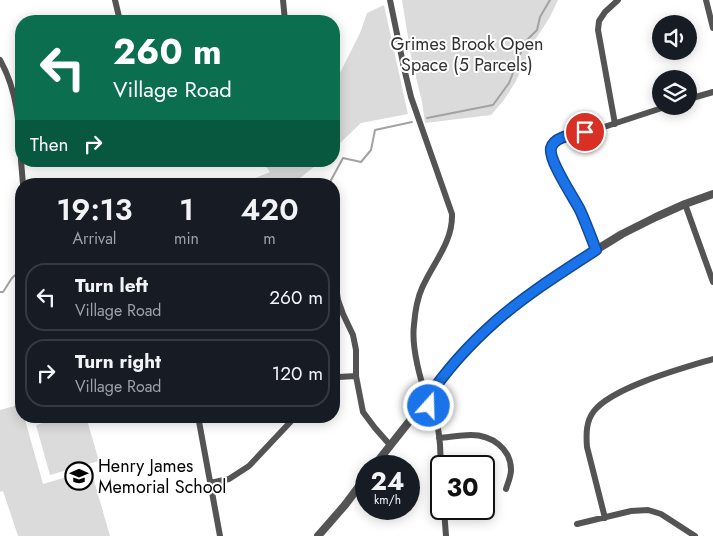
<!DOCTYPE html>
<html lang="en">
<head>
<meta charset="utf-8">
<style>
	:root { --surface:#171b24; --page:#242831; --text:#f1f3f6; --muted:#9ea1a6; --line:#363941 }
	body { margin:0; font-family:Jost,sans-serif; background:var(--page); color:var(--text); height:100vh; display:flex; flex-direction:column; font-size:19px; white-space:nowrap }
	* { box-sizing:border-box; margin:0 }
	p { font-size:16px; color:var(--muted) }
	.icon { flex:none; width:28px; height:28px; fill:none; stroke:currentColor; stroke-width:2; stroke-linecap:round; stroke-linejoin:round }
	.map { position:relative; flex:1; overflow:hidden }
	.details { position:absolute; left:15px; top:178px; width:325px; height:245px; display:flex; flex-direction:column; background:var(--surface); border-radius:20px; box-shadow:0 2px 12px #0003 }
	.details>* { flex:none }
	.hud { position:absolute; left:15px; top:15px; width:325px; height:152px; border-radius:20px; box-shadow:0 2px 12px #0003; background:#0b6e4f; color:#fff; overflow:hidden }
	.fabs { position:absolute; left:652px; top:15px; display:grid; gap:10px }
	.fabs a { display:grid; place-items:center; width:45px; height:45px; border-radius:50%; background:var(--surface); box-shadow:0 2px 12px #0003; font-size:25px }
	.speed { position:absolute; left:355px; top:455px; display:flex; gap:10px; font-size:25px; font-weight:700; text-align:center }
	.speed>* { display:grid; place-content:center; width:65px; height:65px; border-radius:50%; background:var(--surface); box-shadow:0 2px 12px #0003; line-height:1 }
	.speed small { font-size:12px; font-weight:400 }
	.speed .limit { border:2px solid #111; border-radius:8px; background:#fff; color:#111 }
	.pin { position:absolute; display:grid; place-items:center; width:42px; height:42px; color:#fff; margin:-21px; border:2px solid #fff; border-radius:50%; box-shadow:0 1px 5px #0007 }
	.me { position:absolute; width:55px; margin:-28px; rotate:20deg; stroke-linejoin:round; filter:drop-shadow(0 0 4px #0008) }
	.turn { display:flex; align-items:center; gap:18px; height:105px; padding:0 15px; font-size:22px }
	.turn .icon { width:65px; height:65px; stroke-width:2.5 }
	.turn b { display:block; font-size:35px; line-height:42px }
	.then { display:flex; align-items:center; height:48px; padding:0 15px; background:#0003; gap:10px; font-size:19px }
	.eta { display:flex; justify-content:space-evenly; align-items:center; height:85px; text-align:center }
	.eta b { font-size:30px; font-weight:600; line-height:35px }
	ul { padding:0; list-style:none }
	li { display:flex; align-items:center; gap:15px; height:68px; margin:0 10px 8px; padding:0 5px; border:2px solid var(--line); border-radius:20px }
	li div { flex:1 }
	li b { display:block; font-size:19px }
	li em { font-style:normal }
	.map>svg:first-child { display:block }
	.green { fill:#dbdbdb }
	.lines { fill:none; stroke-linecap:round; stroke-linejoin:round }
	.stream { stroke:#a2a2a2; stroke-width:2 }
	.minor { stroke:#545454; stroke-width:6 }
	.tertiary { stroke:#545454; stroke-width:8 }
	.route-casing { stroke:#114b97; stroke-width:12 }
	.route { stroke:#1a73e8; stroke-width:9 }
	.labels { text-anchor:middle; stroke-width:4; stroke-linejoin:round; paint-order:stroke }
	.park-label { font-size:18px; fill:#323232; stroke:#fff }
	.poi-label { font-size:18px; fill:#000; stroke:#fff; text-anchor:start }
</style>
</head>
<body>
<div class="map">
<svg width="713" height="536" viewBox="0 0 713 536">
	<rect width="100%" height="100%" fill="#fff"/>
	<path class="green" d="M 402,0 L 558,0 L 550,17 L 533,43 L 516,81 L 504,100 L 491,115 L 425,123 L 422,102 L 411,56 Z
		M 384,5 L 408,114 L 361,123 L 334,149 L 334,85 L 360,33 L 367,13 Z
		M 262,161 L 277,161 L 279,164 L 281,161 L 321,161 L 293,184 L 240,184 L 270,172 Z
		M 21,404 L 21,416 L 24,416 L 43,484 L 91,470 L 110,536 L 18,536 L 3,491 L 0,492 L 0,410 Z
		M 65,416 L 81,416 L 87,420 L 99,461 L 50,475 L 36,425 Z"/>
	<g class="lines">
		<path class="stream" d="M 427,118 L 493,105 L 509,83 L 525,42 L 537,30 L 540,17 L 550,0
			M 325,184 L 330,182 L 343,158 L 361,162 L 371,150 L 375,130 L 412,122
			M 0,292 L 3,292 L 12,278 L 21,270"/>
		<path class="minor" d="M 115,0 L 120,21
			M 283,0 L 285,21
			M 390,0 L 404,68 L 411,97 L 452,214 C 453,242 433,263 422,288 C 417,299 415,312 414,325 C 411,348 421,381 428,403 C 430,411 435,417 437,425 C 441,438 440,453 441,467
			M 706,0 L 713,28
			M 0,60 C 18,92 19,124 21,160
			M 689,99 L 713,92
			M 615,124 L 598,30 L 599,21 L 605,12 L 618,0
			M 21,161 L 23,184
			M 685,204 L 713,282
			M 596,250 L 580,210 L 556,166 L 551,148 L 554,143 L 559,139 L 569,135 L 604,127 L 668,106
			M 334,274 L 338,300 L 343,314 L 353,335 L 356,350 L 356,376 L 363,412 L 375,428 L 390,445
			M 334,380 L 339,377 L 356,376
			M 198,416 L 220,536
			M 439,438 C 450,437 461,435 471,435 C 491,435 511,448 511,470 C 511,476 508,483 506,489
			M 210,483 L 229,479 L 249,466 L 296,416
			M 444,509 L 446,536
			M 605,518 L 587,447 C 586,434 586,421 594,411 C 613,387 683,368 713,359
			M 577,524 L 631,511 L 648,510 L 661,514 L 695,536"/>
		<path class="tertiary" d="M 374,466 L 427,399 L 436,385 L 472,344 L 496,321 L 548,282 L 596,250 L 622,234 L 656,217 L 685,204 L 713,194
			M 318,536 L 345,505 L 366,477"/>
	</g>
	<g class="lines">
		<g class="route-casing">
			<path id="route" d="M 429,406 L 427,399 C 446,370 470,344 496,321 C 527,294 562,272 596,250 C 591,237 586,223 580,210 C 574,198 548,160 551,148 C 554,136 576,134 585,132"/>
		</g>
		<use href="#route" class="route"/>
	</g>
	<defs>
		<g id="school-ring" transform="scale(1.4375)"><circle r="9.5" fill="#fff" stroke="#000" stroke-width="1.5"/><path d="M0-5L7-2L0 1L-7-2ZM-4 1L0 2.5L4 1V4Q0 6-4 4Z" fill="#000"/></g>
	</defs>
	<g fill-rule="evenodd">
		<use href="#school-ring" x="79" y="476"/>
	</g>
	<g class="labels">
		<g class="park-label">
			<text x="467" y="50">Grimes Brook Open<tspan x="467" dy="21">Space (5 Parcels)</tspan></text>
		</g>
		<g class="poi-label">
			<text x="98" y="472">Henry James<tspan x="98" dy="21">Memorial School</tspan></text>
		</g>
	</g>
</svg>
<div class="fabs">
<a><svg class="icon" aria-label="sound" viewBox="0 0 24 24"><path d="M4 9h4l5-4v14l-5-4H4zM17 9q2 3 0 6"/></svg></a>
<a><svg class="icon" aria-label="layers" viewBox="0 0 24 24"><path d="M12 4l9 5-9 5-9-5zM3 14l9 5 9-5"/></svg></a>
</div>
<div class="speed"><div>24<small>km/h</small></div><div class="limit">30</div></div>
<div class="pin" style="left:585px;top:132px;background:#d93025"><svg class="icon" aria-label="arrive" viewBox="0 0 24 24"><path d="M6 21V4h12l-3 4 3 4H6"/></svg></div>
<svg class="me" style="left:429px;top:406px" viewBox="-20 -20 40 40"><circle r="17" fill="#1a73e8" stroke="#fff" stroke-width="3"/><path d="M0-11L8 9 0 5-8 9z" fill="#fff"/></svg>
<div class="hud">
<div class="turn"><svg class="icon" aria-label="left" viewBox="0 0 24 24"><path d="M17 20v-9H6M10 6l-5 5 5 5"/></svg><div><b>260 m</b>Village Road</div></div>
<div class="then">Then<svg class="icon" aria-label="right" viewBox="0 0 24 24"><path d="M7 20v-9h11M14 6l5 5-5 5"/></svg></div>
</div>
<section class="details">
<div class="eta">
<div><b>19:13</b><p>Arrival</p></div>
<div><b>1</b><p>min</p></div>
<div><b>420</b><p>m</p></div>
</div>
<ul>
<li><svg class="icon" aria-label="left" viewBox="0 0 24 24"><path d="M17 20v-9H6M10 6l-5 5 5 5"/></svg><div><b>Turn left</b><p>Village Road</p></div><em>260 m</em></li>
<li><svg class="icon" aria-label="right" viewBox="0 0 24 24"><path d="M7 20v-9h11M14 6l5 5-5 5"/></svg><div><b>Turn right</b><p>Village Road</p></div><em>120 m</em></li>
</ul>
</section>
</div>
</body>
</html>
